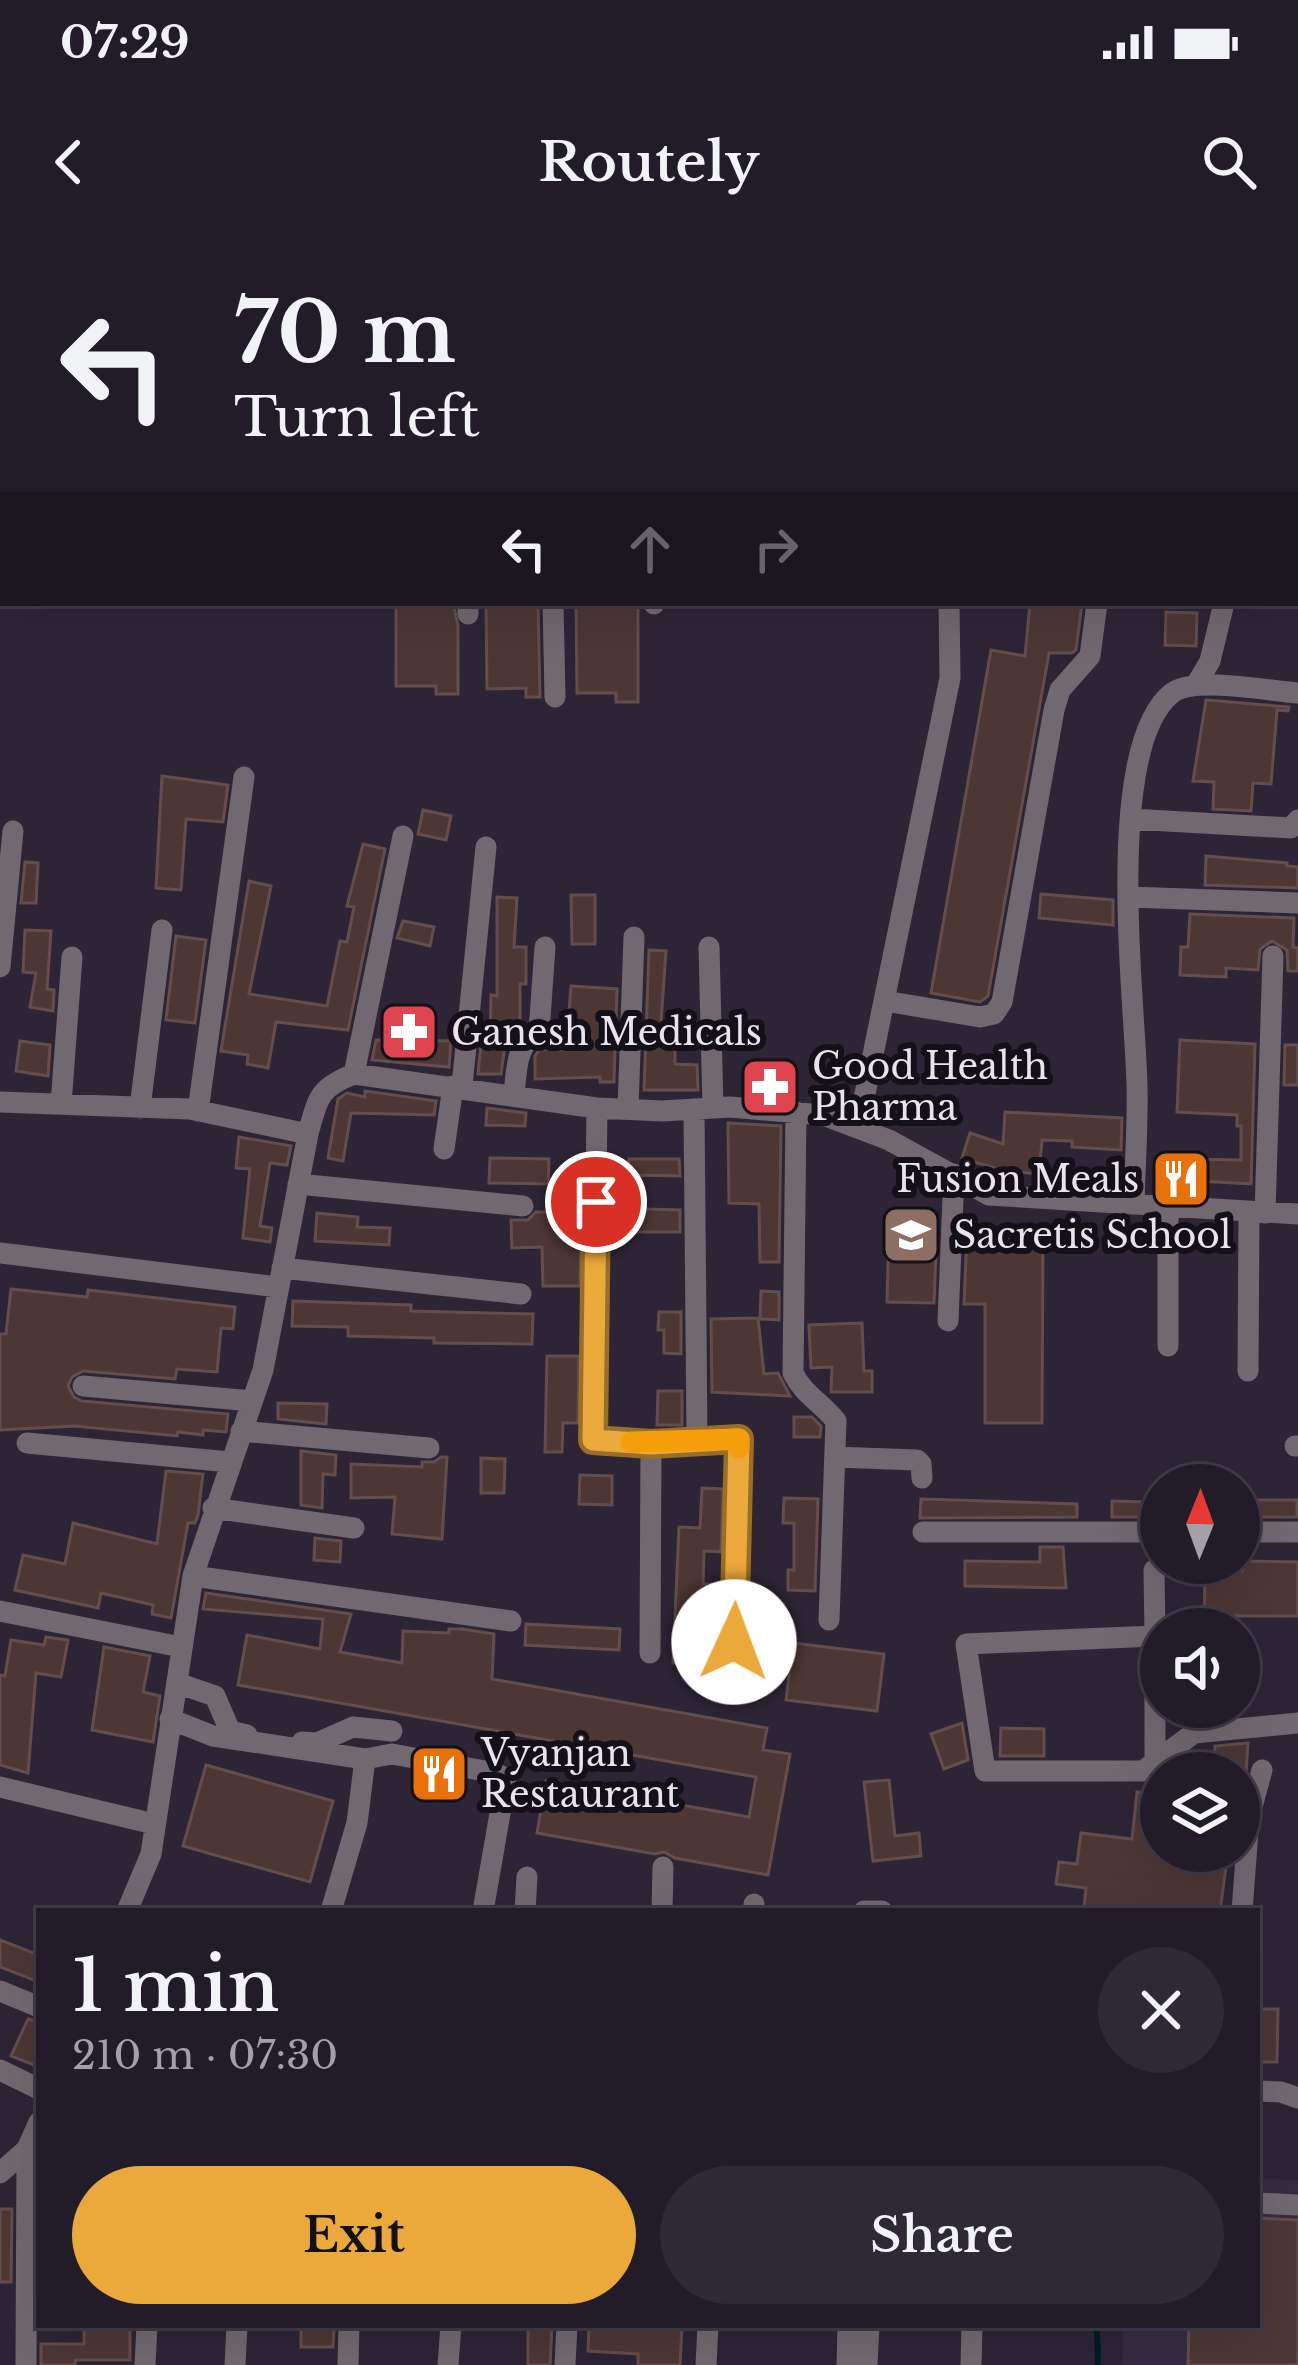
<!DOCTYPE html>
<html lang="en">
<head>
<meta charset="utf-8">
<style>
	:root { --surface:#221c28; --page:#2e2934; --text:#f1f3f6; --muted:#a2a1a8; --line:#3f3a45; --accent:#eca93b }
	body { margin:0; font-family:"Libre Baskerville",serif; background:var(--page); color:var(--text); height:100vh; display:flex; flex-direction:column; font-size:45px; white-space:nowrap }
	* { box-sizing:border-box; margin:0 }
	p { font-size:39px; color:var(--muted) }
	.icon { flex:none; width:66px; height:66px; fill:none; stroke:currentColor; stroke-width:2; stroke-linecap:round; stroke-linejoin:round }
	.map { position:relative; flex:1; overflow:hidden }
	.panel { position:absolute; left:36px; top:1668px; width:1224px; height:420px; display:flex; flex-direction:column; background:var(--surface); border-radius:0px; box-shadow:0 12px 48px #0002,0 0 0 3px var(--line) }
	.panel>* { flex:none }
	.hud { position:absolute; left:0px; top:0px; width:1299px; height:366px; box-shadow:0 12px 48px #0002,0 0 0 3px var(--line); background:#221c28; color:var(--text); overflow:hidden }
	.needle { width:78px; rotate:1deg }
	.tools { position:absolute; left:1140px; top:1224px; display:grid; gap:24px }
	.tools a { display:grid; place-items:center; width:120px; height:120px; border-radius:50%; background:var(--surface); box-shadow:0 12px 48px #0002,0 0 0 3px var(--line); font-size:60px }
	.pin { position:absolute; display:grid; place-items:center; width:102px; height:102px; color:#fff; margin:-51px; border:6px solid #fff; border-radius:50%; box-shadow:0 3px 12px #0007 }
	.me { position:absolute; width:132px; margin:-66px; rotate:2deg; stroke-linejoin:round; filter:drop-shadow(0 0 9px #0008) }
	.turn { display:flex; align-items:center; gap:42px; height:252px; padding:0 36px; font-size:54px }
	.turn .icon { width:156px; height:156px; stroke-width:2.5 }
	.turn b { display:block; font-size:84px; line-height:102px }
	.lanes { display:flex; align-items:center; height:114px; padding:0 36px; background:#0003; justify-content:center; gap:60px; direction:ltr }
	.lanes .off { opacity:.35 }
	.round { display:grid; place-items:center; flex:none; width:126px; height:126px; border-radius:63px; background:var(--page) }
	.summary { display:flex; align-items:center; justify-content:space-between; height:204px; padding:0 36px }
	h1 { font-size:72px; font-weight:600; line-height:90px }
	.primary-button { display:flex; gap:24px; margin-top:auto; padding:24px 36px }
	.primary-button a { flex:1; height:138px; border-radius:72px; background:var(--accent); color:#111; font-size:48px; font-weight:600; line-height:138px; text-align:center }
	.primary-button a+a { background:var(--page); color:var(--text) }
	.status { display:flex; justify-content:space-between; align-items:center; height:84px; padding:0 60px; background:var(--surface); direction:ltr }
	.status svg { height:33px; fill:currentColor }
	header { display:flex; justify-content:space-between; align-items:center; height:156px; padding:0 36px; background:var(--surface); font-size:54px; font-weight:600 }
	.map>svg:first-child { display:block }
	.built { fill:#362b41 }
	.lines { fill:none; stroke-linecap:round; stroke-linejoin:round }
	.stream { stroke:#021b24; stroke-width:6 }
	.building { fill:#4c3735; stroke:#644e4c; stroke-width:3 }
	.path { stroke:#8d8693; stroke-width:3; stroke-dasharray:3 9; stroke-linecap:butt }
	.minor { stroke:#71696f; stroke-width:21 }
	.route-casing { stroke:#996e26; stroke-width:30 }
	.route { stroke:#eca93b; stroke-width:21 }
	.slow { stroke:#f59e0b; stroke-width:21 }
	.labels { text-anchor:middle; stroke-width:12; stroke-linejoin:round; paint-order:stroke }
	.poi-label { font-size:36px; fill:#e8e3ed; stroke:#141017; text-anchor:start }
</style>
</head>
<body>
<div class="status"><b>07:29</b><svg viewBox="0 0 49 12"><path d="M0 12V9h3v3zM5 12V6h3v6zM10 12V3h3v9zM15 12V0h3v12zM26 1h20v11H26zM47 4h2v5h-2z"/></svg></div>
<header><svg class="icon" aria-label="back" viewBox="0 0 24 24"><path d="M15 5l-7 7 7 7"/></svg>Routely<svg class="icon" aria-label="search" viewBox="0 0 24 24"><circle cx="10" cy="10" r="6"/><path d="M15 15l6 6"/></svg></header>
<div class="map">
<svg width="1298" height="2125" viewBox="0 0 1298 2125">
	<rect width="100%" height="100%" fill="#2d2535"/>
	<path class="built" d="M 1257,1938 L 1298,1940 L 1298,2125 L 1122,2125 L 1123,2085 L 1257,2085 Z"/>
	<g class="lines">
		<path class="stream" d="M 1097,2085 L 1098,2125"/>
	</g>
	<path class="building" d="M 396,363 L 453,363 L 458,385 L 458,454 L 436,454 L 436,446 L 396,446 Z
		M 486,363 L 538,363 L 540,457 L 526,457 L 526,448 L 487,449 Z
		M 576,363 L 638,363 L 638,462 L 616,462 L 616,453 L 577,453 Z
		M 1030,363 L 1082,363 L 1076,410 L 1072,413 L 1049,413 L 988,756 L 980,762 L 931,753 L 991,410 L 1025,416 Z
		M 1166,372 L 1197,373 L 1196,406 L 1165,405 Z
		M 1206,460 L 1289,467 L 1288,471 L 1277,470 L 1271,544 L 1253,543 L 1251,571 L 1213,569 L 1214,542 L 1193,541 Z
		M 162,536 L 228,545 L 223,582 L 186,579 L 181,650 L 156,648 Z
		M 423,570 L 451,576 L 446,600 L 418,594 Z
		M 363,604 L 385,609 L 348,790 L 276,782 L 268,828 L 247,824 L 248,815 L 221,811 L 249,641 L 271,646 L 249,754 L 327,766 L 340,701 L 347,702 L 354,667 L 347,666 Z
		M 1206,616 L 1287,623 L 1287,626 L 1298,627 L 1298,648 L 1205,645 Z
		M 25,622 L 38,623 L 36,663 L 21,663 Z
		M 1041,654 L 1113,660 L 1113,685 L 1039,678 Z
		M 571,655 L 595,655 L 595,704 L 572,704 Z
		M 497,657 L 517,658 L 514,707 L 526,707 L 526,744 L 520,744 L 520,787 L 507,791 L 501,834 L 478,834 L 481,804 L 490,804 L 491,755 L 497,756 Z
		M 1190,674 L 1294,678 L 1293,707 L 1298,708 L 1298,731 L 1288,731 L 1287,710 L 1272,701 L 1260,709 L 1258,730 L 1226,728 L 1226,737 L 1180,735 L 1181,707 L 1188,707 Z
		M 403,681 L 434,687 L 430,706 L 397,698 Z
		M 25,690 L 51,691 L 47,749 L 54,750 L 53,771 L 30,767 L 36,733 L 23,732 Z
		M 176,696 L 206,700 L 195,783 L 166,780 Z
		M 649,710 L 666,711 L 661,782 L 675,782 L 675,824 L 697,825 L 698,850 L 644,850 Z
		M 571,746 L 617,749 L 614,842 L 600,842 L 600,837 L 535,839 L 535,816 L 540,809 L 566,810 Z
		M 376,800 L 451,801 L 449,827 L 372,820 Z
		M 1180,800 L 1255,804 L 1251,944 L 1182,940 L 1184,919 L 1241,920 L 1241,886 L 1237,886 L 1237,875 L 1177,872 Z
		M 20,801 L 50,805 L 48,836 L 16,831 Z
		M 1285,805 L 1298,805 L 1298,845 L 1284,845 Z
		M 365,851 L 436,861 L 434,875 L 351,873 L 343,921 L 328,918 L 338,859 L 347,853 L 365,857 Z
		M 487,868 L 526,873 L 525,886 L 486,885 Z
		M 1005,872 L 1122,878 L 1121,910 L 1072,907 L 1072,901 L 1042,900 L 1039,934 L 1003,931 L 962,918 L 970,893 L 1003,904 Z
		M 728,883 L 781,886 L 779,1022 L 760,1022 L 759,964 L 729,963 Z
		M 239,897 L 291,906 L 287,925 L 270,923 L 260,986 L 272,988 L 270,1002 L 243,998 L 250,929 L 236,928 Z
		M 490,918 L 549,919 L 548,944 L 489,943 Z
		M 629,919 L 679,919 L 680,936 L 628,935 Z
		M 556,968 L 581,968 L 580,1046 L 543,1046 L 542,1007 L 512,1008 L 511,980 L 528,980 L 536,972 L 556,972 Z
		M 645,969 L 680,970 L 680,992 L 625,992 L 625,971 Z
		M 317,973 L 358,977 L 357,987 L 390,988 L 389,1005 L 315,1001 Z
		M 889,988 L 937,988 L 934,1063 L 887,1062 Z
		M 967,994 L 1043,995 L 1042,1183 L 985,1183 L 985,1064 L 964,1064 Z
		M 11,1049 L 87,1057 L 88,1050 L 235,1067 L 233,1089 L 221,1088 L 217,1132 L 177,1129 L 175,1139 L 83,1131 L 72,1137 L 68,1146 L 74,1157 L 82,1161 L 228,1174 L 226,1192 L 203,1190 L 203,1195 L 178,1192 L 177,1196 L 75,1186 L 0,1190 L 0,1094 L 6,1094 Z
		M 761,1051 L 779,1052 L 779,1080 L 760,1079 Z
		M 293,1061 L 411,1065 L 411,1071 L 533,1074 L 532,1104 L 434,1103 L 434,1098 L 348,1096 L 348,1087 L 292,1086 Z
		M 659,1072 L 681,1072 L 681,1114 L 664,1113 L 664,1090 L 658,1090 Z
		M 758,1078 L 764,1134 L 778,1133 L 790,1156 L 712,1152 L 711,1079 Z
		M 862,1083 L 864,1131 L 872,1131 L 872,1152 L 831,1152 L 832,1127 L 811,1128 L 809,1085 Z
		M 547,1116 L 579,1116 L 578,1183 L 563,1183 L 562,1212 L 545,1212 Z
		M 658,1151 L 682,1151 L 682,1185 L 657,1185 Z
		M 278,1163 L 327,1164 L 326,1184 L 278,1179 Z
		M 794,1177 L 812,1177 L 821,1186 L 820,1197 L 794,1197 Z
		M 301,1211 L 336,1215 L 335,1235 L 323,1234 L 322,1268 L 301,1265 Z
		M 441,1217 L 447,1217 L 442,1299 L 392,1294 L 395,1257 L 351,1258 L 351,1224 L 422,1227 L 422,1222 L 434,1222 Z
		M 481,1218 L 505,1219 L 504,1253 L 481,1253 Z
		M 166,1231 L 203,1234 L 198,1275 L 195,1283 L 188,1283 L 171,1378 L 152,1374 L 153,1365 L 101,1353 L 98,1368 L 15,1350 L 23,1315 L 65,1324 L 73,1283 L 157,1304 Z
		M 580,1235 L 612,1236 L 612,1265 L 579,1264 Z
		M 702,1248 L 723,1249 L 721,1312 L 704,1311 L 703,1344 L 720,1344 L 718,1442 L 708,1442 L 708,1424 L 673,1423 L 679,1287 L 700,1288 Z
		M 784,1258 L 818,1259 L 815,1351 L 788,1350 L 788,1330 L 794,1330 L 794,1283 L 783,1283 Z
		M 921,1259 L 1077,1264 L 1077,1277 L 920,1278 Z
		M 1239,1260 L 1297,1260 L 1297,1277 L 1239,1277 Z
		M 1112,1261 L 1147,1262 L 1147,1277 L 1112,1277 Z
		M 315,1298 L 341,1301 L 340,1322 L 314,1320 Z
		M 1040,1307 L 1063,1307 L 1066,1348 L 965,1346 L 965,1321 L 1040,1322 Z
		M 1242,1321 L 1298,1322 L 1298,1376 L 1228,1376 L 1227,1389 L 1204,1389 L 1205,1330 L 1242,1331 Z
		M 206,1353 L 351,1374 L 340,1412 L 402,1423 L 403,1391 L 449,1393 L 449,1389 L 463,1389 L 494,1394 L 492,1439 L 767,1488 L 763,1510 L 790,1514 L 768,1635 L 675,1618 L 664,1612 L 655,1614 L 537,1593 L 546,1541 L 749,1577 L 756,1537 L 238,1445 L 247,1395 L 320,1409 L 323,1379 L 203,1369 Z
		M 526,1384 L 620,1389 L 619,1410 L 525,1405 Z
		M 754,1385 L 785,1386 L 784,1412 L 749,1411 Z
		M 46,1397 L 68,1400 L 61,1437 L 36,1433 L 28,1533 L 0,1525 L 0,1435 L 5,1436 L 11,1400 L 44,1405 Z
		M 793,1403 L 884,1414 L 877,1471 L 786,1460 Z
		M 104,1407 L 150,1416 L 143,1452 L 160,1456 L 153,1502 L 92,1490 Z
		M 962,1483 L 968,1520 L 944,1529 L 931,1494 Z
		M 1001,1488 L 1044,1489 L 1044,1516 L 1000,1516 Z
		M 1248,1503 L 1246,1533 L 1214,1533 L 1215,1506 Z
		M 206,1525 L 333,1561 L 310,1642 L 183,1606 Z
		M 889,1540 L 895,1596 L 919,1593 L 921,1616 L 873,1621 L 864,1542 Z
		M 1137,1552 L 1161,1555 L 1159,1611 L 1191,1611 L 1191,1615 L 1227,1620 L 1220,1671 L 1117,1671 L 1084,1667 L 1086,1648 L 1056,1644 L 1059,1622 L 1077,1624 L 1081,1593 L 1132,1599 Z
		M 0,1700 L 39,1715 L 39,1742 L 0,1727 Z
		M 1257,1769 L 1278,1769 L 1277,1822 L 1257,1822 Z
		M 28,1779 L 39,1782 L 39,1827 L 11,1816 Z
		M 0,1969 L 12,1969 L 11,2042 L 0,2042 Z
		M 1257,1978 L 1298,1980 L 1298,2125 L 1188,2125 L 1189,2085 L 1257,2085 Z
		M 84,2085 L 130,2085 L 130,2120 L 75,2120 L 75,2125 L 41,2125 L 41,2104 L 84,2104 Z
		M 528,2085 L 552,2085 L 550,2125 L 528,2125 Z
		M 589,2085 L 682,2086 L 680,2125 L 638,2125 L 638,2114 L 588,2111 Z
		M 301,2088 L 334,2088 L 333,2107 L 301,2107 Z"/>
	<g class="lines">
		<path class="path" d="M 0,197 L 3,196"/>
		<path class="minor" d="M 442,0 L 443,3
			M 544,0 L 545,3
			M 804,0 L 804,3
			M 903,0 L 903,3
			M 956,0 L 957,3
			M 553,363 L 555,457
			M 654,363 L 654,364
			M 468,374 L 468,363
			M 1196,445 L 1210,421 L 1224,363
			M 1131,579 L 1291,588 L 1298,580
			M 1129,657 L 1298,663
			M 709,707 L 713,868
			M 0,727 L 13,591
			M 885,761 L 980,777 L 994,774 L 1002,762 L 1054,470 L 1060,450 L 1090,416 L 1097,363
			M 354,834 L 403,596
			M 462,846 L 486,607
			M 514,854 C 517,830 515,804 539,792 L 545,707
			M 0,862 L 190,869 L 308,894
			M 61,864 L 72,717
			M 140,868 L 162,690
			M 597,868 L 593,1200 L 651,1204
			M 628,869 L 634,697
			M 198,871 L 244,537
			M 796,872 L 793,1133 C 804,1155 821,1162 836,1181 L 829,1380
			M 858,888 L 950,438 L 949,363
			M 444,909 L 453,846
			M 298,944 L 523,966
			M 1134,964 C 1135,925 1138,885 1137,845 C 1135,761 1103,508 1172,453 C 1194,436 1269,451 1298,453
			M 1265,973 L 1273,716
			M 0,1013 L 278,1047
			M 282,1028 L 521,1054
			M 948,1081 L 954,934
			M 1168,1106 L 1168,967
			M 1248,1131 L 1249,973
			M 83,1146 L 252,1161
			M 241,1191 L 429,1208
			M 697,1199 L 739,1199 L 733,1442
			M 27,1203 L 230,1222
			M 1295,1206 L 1298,1206
			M 835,1217 L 917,1220 L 921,1224 L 922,1238
			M 213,1268 L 354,1288
			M 923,1292 L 1161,1292
			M 1239,1292 L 1298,1292
			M 1154,1330 L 1155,1396
			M 193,1336 L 511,1381
			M 0,1371 L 181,1407
			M 650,1413 L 651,1204 L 697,1199 L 694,869
			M 177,1443 L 215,1456 L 230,1491 L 247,1495
			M 170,1479 L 213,1496 L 365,1519 L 392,1514 L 496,1533 L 506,1539 L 483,1671
			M 302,1502 L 317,1503 L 353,1487 L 392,1491
			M 1155,1522 L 1155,1396 L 966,1404 L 985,1531 L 1143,1531 L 1194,1493 L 1298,1483
			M 0,1547 L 154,1584
			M 127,1671 L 151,1614 L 193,1336 L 263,1130 L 308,894 C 318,858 318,848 354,834 L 597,868 L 662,871 L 730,867 L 823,875 L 889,900 L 989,955 L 1298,974
			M 331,1671 L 357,1583 L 365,1519
			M 525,1671 L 527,1637
			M 662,1671 L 663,1627
			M 754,1671 L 754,1664
			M 864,1671 L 882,1671
			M 1242,1671 L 1249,1578 L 1262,1530
			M 0,1751 L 39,1767
			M 0,1830 L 39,1849
			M 1257,1851 L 1281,1852 L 1298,1858
			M 0,1933 L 27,1909 L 39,1882
			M 1257,1963 L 1298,1965
			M 26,2125 L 27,1909
			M 145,2125 L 147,2085
			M 235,2125 L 237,2085
			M 348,2125 L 349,2085
			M 448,2125 L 451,2085
			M 565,2125 L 567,2085
			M 706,2125 L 708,2085
			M 847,2125 L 848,2085
			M 867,2125 L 869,2085
			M 971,2125 L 972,2085"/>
	</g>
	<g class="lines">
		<g class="route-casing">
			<path id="route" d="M 596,962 L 593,1200 L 651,1204 L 739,1199 L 734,1402"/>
		</g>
		<use href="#route" class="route"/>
		<path class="slow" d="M 631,1202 L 739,1199 L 739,1208"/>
	</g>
	<defs>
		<g id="pharmacy-square" transform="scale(3)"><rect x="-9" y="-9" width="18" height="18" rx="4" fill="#e0444e" stroke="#141017"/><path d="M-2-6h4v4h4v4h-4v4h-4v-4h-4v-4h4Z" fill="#fff"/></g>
		<g id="restaurant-square" transform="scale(3)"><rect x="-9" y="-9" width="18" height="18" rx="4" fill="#e8710a" stroke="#141017"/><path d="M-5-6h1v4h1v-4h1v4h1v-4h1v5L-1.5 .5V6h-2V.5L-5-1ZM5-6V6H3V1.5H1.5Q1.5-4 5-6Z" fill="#fff"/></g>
		<g id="school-square" transform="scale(3)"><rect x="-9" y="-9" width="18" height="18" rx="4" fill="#8d6e63" stroke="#141017"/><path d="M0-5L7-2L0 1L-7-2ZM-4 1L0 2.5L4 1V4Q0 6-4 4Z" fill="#fff"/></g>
	</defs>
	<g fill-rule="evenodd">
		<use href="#pharmacy-square" x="409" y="792"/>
		<use href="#pharmacy-square" x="770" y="847"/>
		<use href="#restaurant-square" x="1181" y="939"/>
		<use href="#school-square" x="911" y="995"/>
		<use href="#restaurant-square" x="439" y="1534"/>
	</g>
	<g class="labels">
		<g class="poi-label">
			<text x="451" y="805">Ganesh Medicals</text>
			<text x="812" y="839">Good Health<tspan x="812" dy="41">Pharma</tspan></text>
			<text x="1139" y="952" text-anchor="end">Fusion Meals</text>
			<text x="953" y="1008">Sacretis School</text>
			<text x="481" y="1526">Vyanjan<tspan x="481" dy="41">Restaurant</tspan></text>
		</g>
	</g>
</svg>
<div class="tools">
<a><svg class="needle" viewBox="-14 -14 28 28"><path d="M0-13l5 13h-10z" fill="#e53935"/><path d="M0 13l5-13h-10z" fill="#a2a1a8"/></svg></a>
<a><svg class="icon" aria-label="sound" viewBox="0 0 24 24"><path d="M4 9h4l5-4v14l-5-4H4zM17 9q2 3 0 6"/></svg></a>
<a><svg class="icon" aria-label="layers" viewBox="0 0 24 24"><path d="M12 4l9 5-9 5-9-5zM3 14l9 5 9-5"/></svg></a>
</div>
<div class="pin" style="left:596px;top:962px;background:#d93025"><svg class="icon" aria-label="arrive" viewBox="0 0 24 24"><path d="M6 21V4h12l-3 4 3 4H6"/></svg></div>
<svg class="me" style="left:734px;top:1402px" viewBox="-20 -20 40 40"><circle r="19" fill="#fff"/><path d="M0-13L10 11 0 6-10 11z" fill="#eca93b"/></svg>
<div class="hud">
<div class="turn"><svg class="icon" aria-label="left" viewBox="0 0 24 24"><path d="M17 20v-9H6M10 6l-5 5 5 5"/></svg><div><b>70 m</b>Turn left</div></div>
<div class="lanes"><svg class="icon" aria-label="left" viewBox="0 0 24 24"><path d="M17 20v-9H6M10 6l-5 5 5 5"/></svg><svg class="icon off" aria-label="ahead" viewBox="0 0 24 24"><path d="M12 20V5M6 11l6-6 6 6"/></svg><svg class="icon off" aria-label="right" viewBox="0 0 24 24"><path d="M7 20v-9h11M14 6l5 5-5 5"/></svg></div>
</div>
<section class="panel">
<div class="summary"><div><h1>1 min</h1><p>210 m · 07:30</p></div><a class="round"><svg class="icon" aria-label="close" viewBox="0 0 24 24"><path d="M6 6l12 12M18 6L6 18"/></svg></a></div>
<div class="primary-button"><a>Exit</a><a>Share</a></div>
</section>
</div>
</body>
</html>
